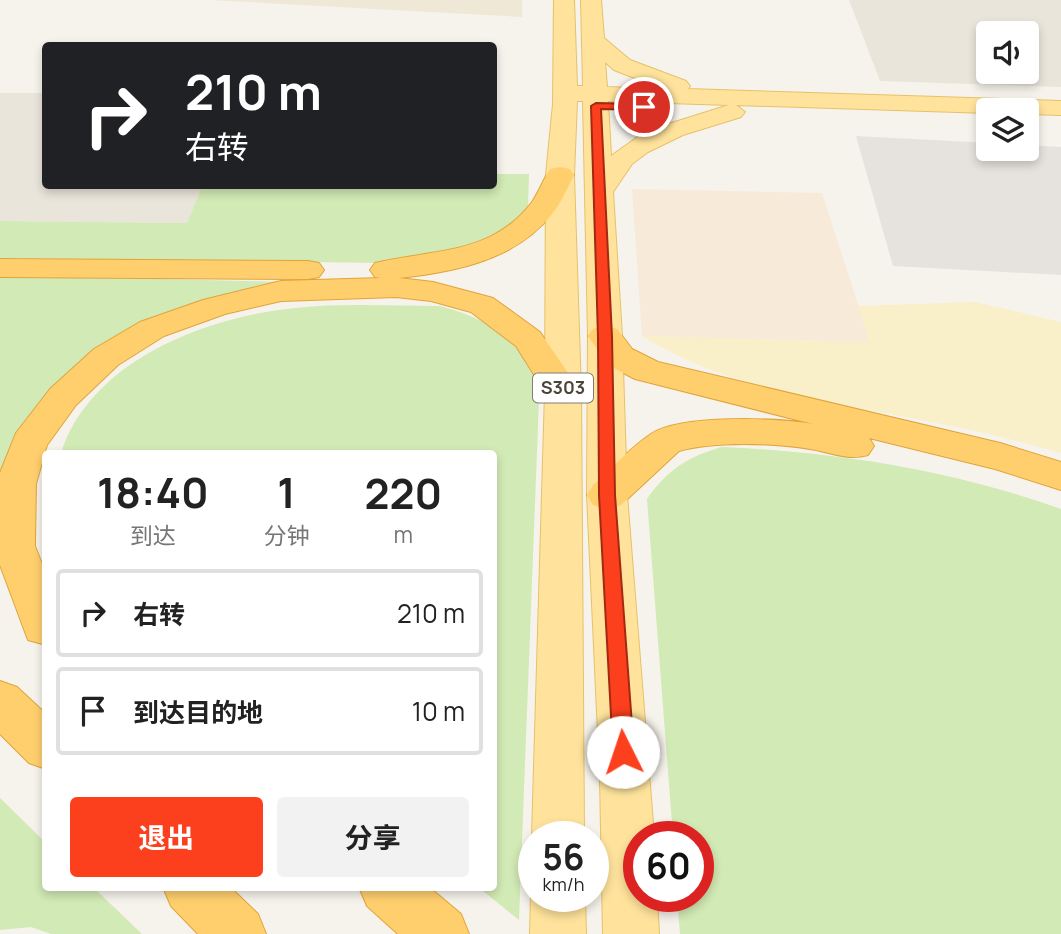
<!DOCTYPE html>
<html lang="zh">
<head>
<meta charset="utf-8">
<style>
	:root { --surface:#fff; --page:#f2f2f2; --text:#222; --muted:#767676; --line:#e0e0e0; --accent:#fc3f1d }
	body { margin:0; font-family:Manrope,"Noto Sans SC",sans-serif; background:var(--page); color:var(--text); height:100vh; display:flex; flex-direction:column; font-size:26px; white-space:nowrap }
	* { box-sizing:border-box; margin:0 }
	p { font-size:23px; color:var(--muted) }
	.icon { flex:none; width:38px; height:38px; fill:none; stroke:currentColor; stroke-width:2; stroke-linecap:round; stroke-linejoin:round }
	.map { position:relative; flex:1; overflow:hidden }
	.sheet { position:absolute; left:42px; top:450px; width:455px; height:441px; display:flex; flex-direction:column; background:var(--surface); border-radius:7px; box-shadow:0 4px 10px #0003 }
	.sheet>* { flex:none }
	.guide { position:absolute; left:42px; top:42px; width:455px; height:147px; border-radius:7px; box-shadow:0 4px 10px #0003; background:#202124; color:#fff; overflow:hidden }
	.buttons { position:absolute; left:976px; top:21px; display:grid; gap:14px }
	.buttons a { display:grid; place-items:center; width:63px; height:63px; border-radius:7px; background:var(--surface); box-shadow:0 4px 10px #0003; font-size:35px }
	.speed { position:absolute; left:518px; top:821px; display:flex; gap:14px; font-size:35px; font-weight:700; text-align:center }
	.speed>* { display:grid; place-content:center; width:91px; height:91px; border-radius:50%; background:var(--surface); box-shadow:0 4px 10px #0003; line-height:1 }
	.speed small { font-size:18px; font-weight:400 }
	.speed .limit { border:10px solid #d22; background:#fff; color:#111 }
	.pin { position:absolute; display:grid; place-items:center; width:60px; height:60px; color:#fff; margin:-30px; border:4px solid #fff; border-radius:50%; box-shadow:0 2px 7px #0007 }
	.me { position:absolute; width:77px; margin:-38px; rotate:356deg; stroke-linejoin:round; filter:drop-shadow(0 0 5px #0008) }
	.turn { display:flex; align-items:center; gap:24px; height:147px; padding:0 28px; font-size:32px }
	.turn .icon { width:91px; height:91px; stroke-width:2.5 }
	.turn b { display:block; font-size:49px; line-height:60px }
	.eta { display:flex; justify-content:space-evenly; align-items:center; height:119px; text-align:center }
	.eta b { font-size:42px; font-weight:700; line-height:49px }
	.button { display:flex; gap:14px; margin-top:auto; padding:14px 28px }
	.button a { flex:1; height:80px; border-radius:7px; background:var(--accent); color:#fff; font-size:28px; font-weight:700; line-height:80px; text-align:center }
	.button a+a { background:var(--page); color:var(--text) }
	ul { padding:0; list-style:none }
	li { display:flex; align-items:center; gap:21px; height:88px; margin:0 14px 10px; padding:0 14px; border:4px solid var(--line); border-radius:7px }
	li div { flex:1 }
	li b { display:block; font-size:26px }
	li em { font-style:normal }
	.map>svg:first-child { display:block }
	.residential { fill:#eae5da; fill-rule:evenodd }
	.commercial { fill:#f7ead8 }
	.industrial { fill:#e6e2dd }
	.education { fill:#efe8d6 }
	.green { fill:#d2eab5 }
	.sand { fill:#f9efc9 }
	.lines { fill:none; stroke-linecap:round; stroke-linejoin:round }
	.major-casing { stroke:#e6c16a; stroke-width:2 }
	.highway-casing { stroke:#e0a43c; stroke-width:2 }
	.major { fill:#ffe39c; fill-rule:evenodd }
	.highway { fill:#ffcf6e; fill-rule:evenodd }
	.route { fill:#fc3f1d; stroke:#a42913; stroke-width:2 }
	.labels { text-anchor:middle; stroke-width:5; stroke-linejoin:round; paint-order:stroke }
	.shield { fill:#fff; stroke:#817c74; stroke-width:2 }
	.shield-label { font-size:18px; font-weight:bold; fill:#4b4439 }
</style>
</head>
<body>
<div class="map">
<svg width="1061" height="934" viewBox="0 0 1061 934">
	<rect width="100%" height="100%" fill="#f6f3ec"/>
	<path class="residential" d="M 849,0 L 1061,0 L 1061,87 L 880,81 ZM 989,33 L 1027,33 L 1027,72 L 989,72 Z
		M 0,93 L 45,93 L 46,186 L 202,186 L 187,223 L 0,221 Z"/>
	<path class="commercial" d="M 632,189 L 822,193 L 870,342 L 642,336 Z"/>
	<path class="industrial" d="M 856,136 L 989,143 L 989,149 L 1027,149 L 1027,145 L 1061,147 L 1061,275 L 893,266 Z"/>
	<path class="education" d="M 209,0 L 522,0 L 522,17 Z"/>
	<path class="green" d="M 494,174 L 529,174 L 528,207 L 505,228 L 471,245 L 385,263 L 0,258 L 0,221 L 187,223 L 202,186 L 494,186 Z
		M 0,275 L 287,282 L 137,327 L 0,486 Z
		M 440,306 C 491,320 506,334 540,373 L 519,920 L 478,887 L 494,887 L 494,453 L 61,453 C 91,360 206,317 295,308 C 342,303 392,306 440,306 Z
		M 722,447 C 838,452 951,470 1061,509 L 1061,934 L 680,934 L 677,896 L 698,896 L 698,836 L 673,836 L 647,499 C 667,470 689,456 722,447 Z
		M 0,798 L 45,842 L 46,887 L 93,887 L 142,934 L 51,934 L 31,927 L 0,930 Z"/>
	<path class="sand" d="M 975,302 L 1061,322 L 1061,453 C 1010,438 957,426 905,417 C 810,399 726,387 642,336 L 869,342 L 858,306 Z"/>
	<g class="lines">
		<g class="major-casing">
			<path id="major" d="M 554,0 L 574,0 L 577,86 L 583,86 L 581,0 L 601,0 L 604,38 L 630,60 L 686,81 L 690,86 L 688,89 L 1061,101 L 1061,115 L 1027,114 L 1027,110 L 989,110 L 989,113 L 736,105 L 745,112 L 741,117 L 683,135 L 648,152 L 632,164 L 613,192 L 622,336 L 627,495 L 654,836 L 639,836 L 639,896 L 657,896 L 659,934 L 603,934 L 600,777 L 587,495 L 588,336 L 583,101 L 577,101 L 574,175 L 581,392 L 584,836 L 534,836 L 534,841 L 532,836 L 545,392 L 546,175 L 553,104 ZM 605,62 L 614,70 L 663,89 L 607,87 ZM 608,101 L 729,105 L 646,131 L 611,156 Z
				M 534,888 L 534,896 L 585,896 L 586,934 L 530,934 L 531,896 Z"/>
		</g>
		<g class="highway-casing">
			<path id="highway" d="M 560,167 L 570,169 L 574,175 C 567,188 562,202 552,214 C 516,260 455,272 399,278 L 433,282 L 493,298 L 540,332 L 581,392 L 576,400 L 563,404 L 550,400 L 516,346 L 471,312 L 431,301 L 396,297 L 281,301 L 225,314 L 164,336 L 118,365 L 76,405 L 47,445 L 36,484 L 35,546 L 46,574 L 46,645 L 28,640 L 0,565 L 0,473 L 16,433 L 50,389 L 94,349 L 140,322 L 203,300 L 281,281 L 381,278 L 375,277 L 370,270 L 375,263 C 432,249 491,256 532,202 C 539,192 543,180 550,169 Z
				M 0,259 L 308,261 L 319,263 L 324,270 L 319,277 L 308,279 L 0,277 Z
				M 605,325 L 617,329 L 632,349 L 658,362 L 1000,443 L 1061,462 L 1061,490 L 995,469 L 869,438 L 874,446 L 868,455 C 848,461 830,452 810,449 C 773,443 715,441 679,451 L 621,505 L 607,510 L 593,505 L 587,495 L 593,485 C 612,468 630,448 651,434 C 681,414 777,418 813,424 L 635,379 L 608,365 L 588,336 L 593,329 Z
				M 0,681 L 17,687 L 46,714 L 46,769 L 29,763 L 0,734 Z
				M 163,887 L 230,887 L 258,914 L 266,934 L 198,934 L 171,906 Z
				M 359,887 L 429,887 L 461,914 L 469,934 L 398,934 L 367,906 Z"/>
		</g>
		<use href="#major" class="major"/>
		<use href="#highway" class="highway"/>
	</g>
	<path class="route" d="M 596,103 L 644,104 L 649,107 L 644,110 L 601,109 L 612,337 L 615,495 L 634,752 L 631,758 L 623,761 L 616,758 L 613,752 L 599,495 L 598,337 L 591,106 Z"/>
	<g class="labels">
		<rect class="shield" x="533" y="373.5" width="60" height="29" rx="5"/>
		<g class="shield-label">
			<text x="563" y="394">S303</text>
		</g>
	</g>
</svg>
<div class="buttons">
<a><svg class="icon" aria-label="sound" viewBox="0 0 24 24"><path d="M4 9h4l5-4v14l-5-4H4zM17 9q2 3 0 6"/></svg></a>
<a><svg class="icon" aria-label="layers" viewBox="0 0 24 24"><path d="M12 4l9 5-9 5-9-5zM3 14l9 5 9-5"/></svg></a>
</div>
<div class="speed"><div>56<small>km/h</small></div><div class="limit">60</div></div>
<div class="pin" style="left:644px;top:107px;background:#d93025"><svg class="icon" aria-label="arrive" viewBox="0 0 24 24"><path d="M6 21V4h12l-3 4 3 4H6"/></svg></div>
<svg class="me" style="left:623px;top:752px" viewBox="-20 -20 40 40"><circle r="19" fill="#fff"/><path d="M0-13L10 11 0 6-10 11z" fill="#fc3f1d"/></svg>
<div class="guide">
<div class="turn"><svg class="icon" aria-label="right" viewBox="0 0 24 24"><path d="M7 20v-9h11M14 6l5 5-5 5"/></svg><div><b>210 m</b>右转</div></div>
</div>
<section class="sheet">
<div class="eta">
<div><b>18:40</b><p>到达</p></div>
<div><b>1</b><p>分钟</p></div>
<div><b>220</b><p>m</p></div>
</div>
<ul>
<li><svg class="icon" aria-label="right" viewBox="0 0 24 24"><path d="M7 20v-9h11M14 6l5 5-5 5"/></svg><div><b>右转</b></div><em>210 m</em></li>
<li><svg class="icon" aria-label="arrive" viewBox="0 0 24 24"><path d="M6 21V4h12l-3 4 3 4H6"/></svg><div><b>到达目的地</b></div><em>10 m</em></li>
</ul>
<div class="button"><a>退出</a><a>分享</a></div>
</section>
</div>
</body>
</html>
